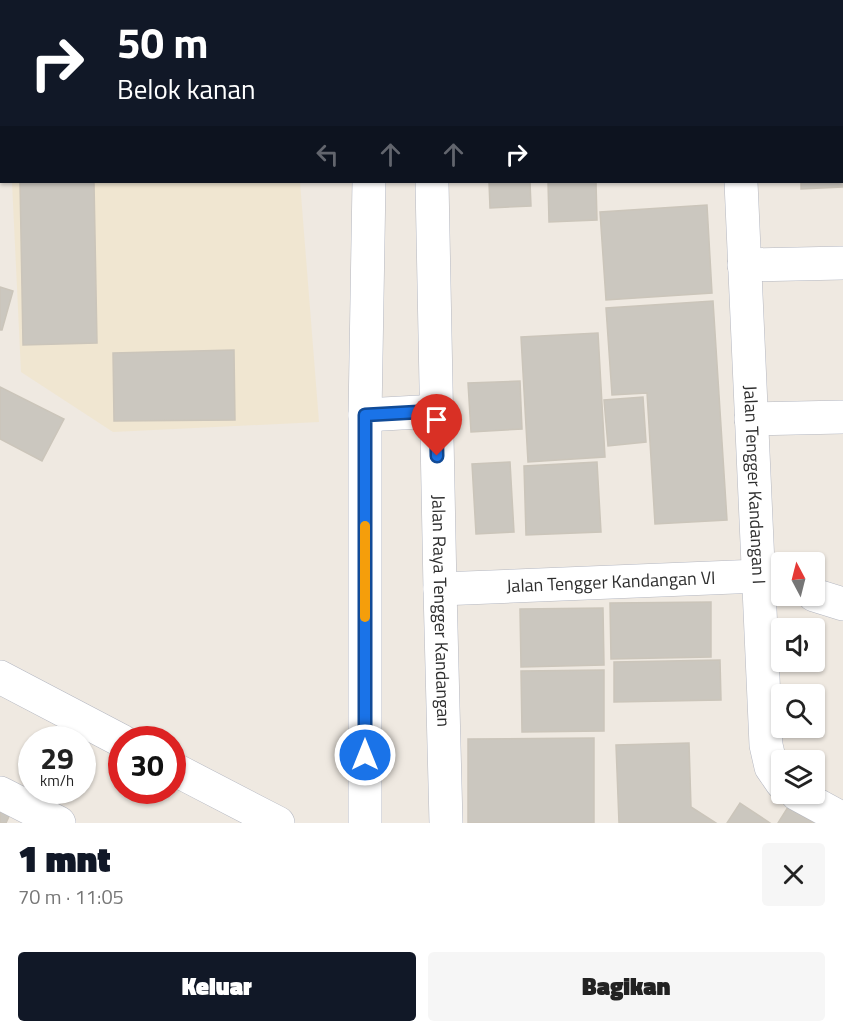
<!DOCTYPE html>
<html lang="id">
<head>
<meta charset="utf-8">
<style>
	:root { --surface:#fff; --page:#f6f6f6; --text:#222; --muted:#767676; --accent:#111827 }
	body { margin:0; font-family:"Titillium Web",sans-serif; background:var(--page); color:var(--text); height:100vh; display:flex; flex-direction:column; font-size:22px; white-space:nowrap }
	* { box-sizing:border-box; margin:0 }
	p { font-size:20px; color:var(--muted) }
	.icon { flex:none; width:33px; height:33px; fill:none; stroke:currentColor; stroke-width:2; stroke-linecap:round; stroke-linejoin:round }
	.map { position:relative; height:823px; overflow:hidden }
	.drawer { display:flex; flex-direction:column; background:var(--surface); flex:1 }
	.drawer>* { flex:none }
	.banner { position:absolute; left:0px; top:0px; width:843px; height:183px; box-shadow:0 2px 4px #0004; background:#111827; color:#fff; overflow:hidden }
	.needle { width:39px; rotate:353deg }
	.tools { position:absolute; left:771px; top:552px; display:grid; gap:12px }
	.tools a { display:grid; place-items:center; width:54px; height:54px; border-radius:6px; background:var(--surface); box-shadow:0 2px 4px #0004; font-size:30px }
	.speed { position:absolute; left:18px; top:726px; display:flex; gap:12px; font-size:30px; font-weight:700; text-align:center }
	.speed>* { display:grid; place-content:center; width:78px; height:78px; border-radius:50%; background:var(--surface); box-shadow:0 2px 4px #0004; line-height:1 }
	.speed small { font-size:15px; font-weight:400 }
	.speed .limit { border:9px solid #d22; background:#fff; color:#111 }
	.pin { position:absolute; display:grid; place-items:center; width:51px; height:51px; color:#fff; margin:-62px -26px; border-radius:50% 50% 50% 0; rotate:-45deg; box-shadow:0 0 6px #0007 }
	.pin .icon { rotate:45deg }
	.me { position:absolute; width:66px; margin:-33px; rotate:0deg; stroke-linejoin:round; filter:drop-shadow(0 0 4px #0008) }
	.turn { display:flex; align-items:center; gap:21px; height:126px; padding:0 18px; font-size:27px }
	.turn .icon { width:78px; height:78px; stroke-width:2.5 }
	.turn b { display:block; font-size:42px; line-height:51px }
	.lanes { display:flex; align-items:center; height:57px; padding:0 18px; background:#0003; justify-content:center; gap:30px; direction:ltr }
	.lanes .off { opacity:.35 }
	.round { display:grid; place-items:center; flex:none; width:63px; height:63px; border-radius:6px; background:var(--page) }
	.headline { display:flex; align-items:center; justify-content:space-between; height:102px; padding:0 18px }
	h1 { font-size:36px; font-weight:800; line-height:45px; color:var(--accent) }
	.action { display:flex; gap:12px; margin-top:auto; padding:12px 18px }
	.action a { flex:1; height:69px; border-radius:6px; background:var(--accent); color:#fff; font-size:24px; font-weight:800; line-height:69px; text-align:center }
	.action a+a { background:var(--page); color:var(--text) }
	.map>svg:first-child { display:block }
	.education { fill:#f0e6d1 }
	.building { fill:#cbc7bf; stroke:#cbc5ba; stroke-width:1.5 }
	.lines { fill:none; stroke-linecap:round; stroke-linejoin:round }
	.minor-casing { stroke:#b4b7c1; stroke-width:34 }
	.minor { stroke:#fff; stroke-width:33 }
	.route-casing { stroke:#114b97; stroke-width:15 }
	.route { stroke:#1a73e8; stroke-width:10 }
	.slow { stroke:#f59e0b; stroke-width:10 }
	.labels { text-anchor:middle; stroke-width:4.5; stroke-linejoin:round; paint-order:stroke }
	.street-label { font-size:18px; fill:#2e2e2e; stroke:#fff }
</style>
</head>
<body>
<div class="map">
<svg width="843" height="823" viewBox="0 0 843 823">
	<rect width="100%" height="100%" fill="#efe9e1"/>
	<path class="education" d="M 12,182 L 300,182 L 319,422 L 113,432 L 21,372 Z"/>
	<path class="building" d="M 0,0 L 28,0 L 27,2 L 2,2 L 2,42 L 0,42 Z
		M 634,0 L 718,0 L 718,2 L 634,2 Z
		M 819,0 L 843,0 L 843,35 L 842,35 L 842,2 L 819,2 Z
		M 842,50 L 843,50 L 843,83 L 842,83 Z
		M 842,122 L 843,122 L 843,157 L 842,157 Z
		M 842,161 L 843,161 L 843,187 L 801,189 L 801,182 L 842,182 Z
		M 20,182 L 94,182 L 97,343 L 23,345 Z
		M 489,182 L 530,182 L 531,206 L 490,208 Z
		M 548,182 L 596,182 L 597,220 L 549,222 Z
		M 707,205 L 712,293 L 606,300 L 600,212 Z
		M 0,287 L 13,291 L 2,330 L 0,330 Z
		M 713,301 L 727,520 L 655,524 L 647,393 L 612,395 L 606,308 Z
		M 598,333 L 605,457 L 528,462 L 521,337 Z
		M 234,350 L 235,420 L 114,421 L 113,353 Z
		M 520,381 L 522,429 L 471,432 L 468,383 Z
		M 0,387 L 64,419 L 42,461 L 0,439 Z
		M 643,397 L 646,442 L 608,446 L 604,400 Z
		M 510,462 L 514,532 L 476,534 L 472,464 Z
		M 597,462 L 601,532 L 526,535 L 524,466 Z
		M 711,602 L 711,657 L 611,659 L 610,603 Z
		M 603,608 L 604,665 L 521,667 L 520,609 Z
		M 720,660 L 721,700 L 614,702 L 614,662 Z
		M 604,670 L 604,731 L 522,732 L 521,671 Z
		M 594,738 L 594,823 L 468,823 L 468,739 Z
		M 689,743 L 691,807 L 716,823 L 619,823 L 616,745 Z
		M 740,803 L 770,823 L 727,823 Z
		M 788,807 L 814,823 L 778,823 Z
		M 0,809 L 10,814 L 6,823 L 0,823 Z"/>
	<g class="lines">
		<g class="minor-casing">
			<g id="minor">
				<path d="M 732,0 L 732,2"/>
				<path d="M 404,2 L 405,0"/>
				<path d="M 842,110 L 843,110"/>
				<path id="s1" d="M 432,182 L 440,589 L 446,823"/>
				<path id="s2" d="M 741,182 L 766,745 L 771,767 L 782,783"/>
				<path d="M 744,265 L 843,263"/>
				<path d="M 365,415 L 437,411"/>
				<path d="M 751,419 L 843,417"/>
				<path id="s3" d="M 440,589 L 759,576 L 780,583"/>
				<path d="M 814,595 L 843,604"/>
				<path d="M 0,677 L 122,741"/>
				<path d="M 172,768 L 278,823"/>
				<path d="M 0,793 L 59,823"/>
				<path d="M 797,794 L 843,819"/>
				<path d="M 365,823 L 365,415 L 369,182"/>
			</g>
		</g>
		<use href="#minor" class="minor"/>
	</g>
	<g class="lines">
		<g class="route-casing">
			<path id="route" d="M 365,755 L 365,415 L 436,411 L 437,456"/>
		</g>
		<use href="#route" class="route"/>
		<path class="slow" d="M 365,526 L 365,617"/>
	</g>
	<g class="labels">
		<g class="street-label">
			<text dy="6" stroke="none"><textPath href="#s2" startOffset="303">Jalan Tengger Kandangan I</textPath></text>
			<text dy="6" stroke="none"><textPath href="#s3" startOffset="171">Jalan Tengger Kandangan VI</textPath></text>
			<text dy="6" stroke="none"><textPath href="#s1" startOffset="429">Jalan Raya Tengger Kandangan</textPath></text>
		</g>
	</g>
</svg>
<div class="tools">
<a><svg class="needle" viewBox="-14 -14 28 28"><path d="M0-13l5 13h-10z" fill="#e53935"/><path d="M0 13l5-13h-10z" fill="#767676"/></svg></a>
<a><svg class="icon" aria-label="sound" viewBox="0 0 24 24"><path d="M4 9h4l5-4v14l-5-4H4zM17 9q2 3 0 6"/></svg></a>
<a><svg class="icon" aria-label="search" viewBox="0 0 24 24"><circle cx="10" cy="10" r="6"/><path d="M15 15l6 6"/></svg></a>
<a><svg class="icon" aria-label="layers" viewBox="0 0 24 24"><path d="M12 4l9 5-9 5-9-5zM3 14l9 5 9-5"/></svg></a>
</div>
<div class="speed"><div>29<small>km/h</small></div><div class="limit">30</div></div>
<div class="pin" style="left:437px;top:456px;background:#d93025"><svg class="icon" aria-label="arrive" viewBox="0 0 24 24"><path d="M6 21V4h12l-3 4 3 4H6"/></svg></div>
<svg class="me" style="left:365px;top:755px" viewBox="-20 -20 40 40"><circle r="17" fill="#1a73e8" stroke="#fff" stroke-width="3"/><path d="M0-11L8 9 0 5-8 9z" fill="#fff"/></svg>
<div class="banner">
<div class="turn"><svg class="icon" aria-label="right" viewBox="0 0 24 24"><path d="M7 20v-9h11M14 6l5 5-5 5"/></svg><div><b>50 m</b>Belok kanan</div></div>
<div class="lanes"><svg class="icon off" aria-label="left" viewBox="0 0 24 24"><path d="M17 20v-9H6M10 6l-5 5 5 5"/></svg><svg class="icon off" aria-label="ahead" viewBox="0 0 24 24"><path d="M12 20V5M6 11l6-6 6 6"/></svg><svg class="icon off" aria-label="ahead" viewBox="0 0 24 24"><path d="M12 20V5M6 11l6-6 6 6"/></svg><svg class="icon" aria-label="right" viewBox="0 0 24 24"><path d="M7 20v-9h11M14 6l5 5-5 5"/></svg></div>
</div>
</div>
<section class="drawer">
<div class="headline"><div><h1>1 mnt</h1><p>70 m · 11:05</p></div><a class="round"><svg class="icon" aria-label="close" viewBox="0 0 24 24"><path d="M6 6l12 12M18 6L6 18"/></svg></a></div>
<div class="action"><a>Keluar</a><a>Bagikan</a></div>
</section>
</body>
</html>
